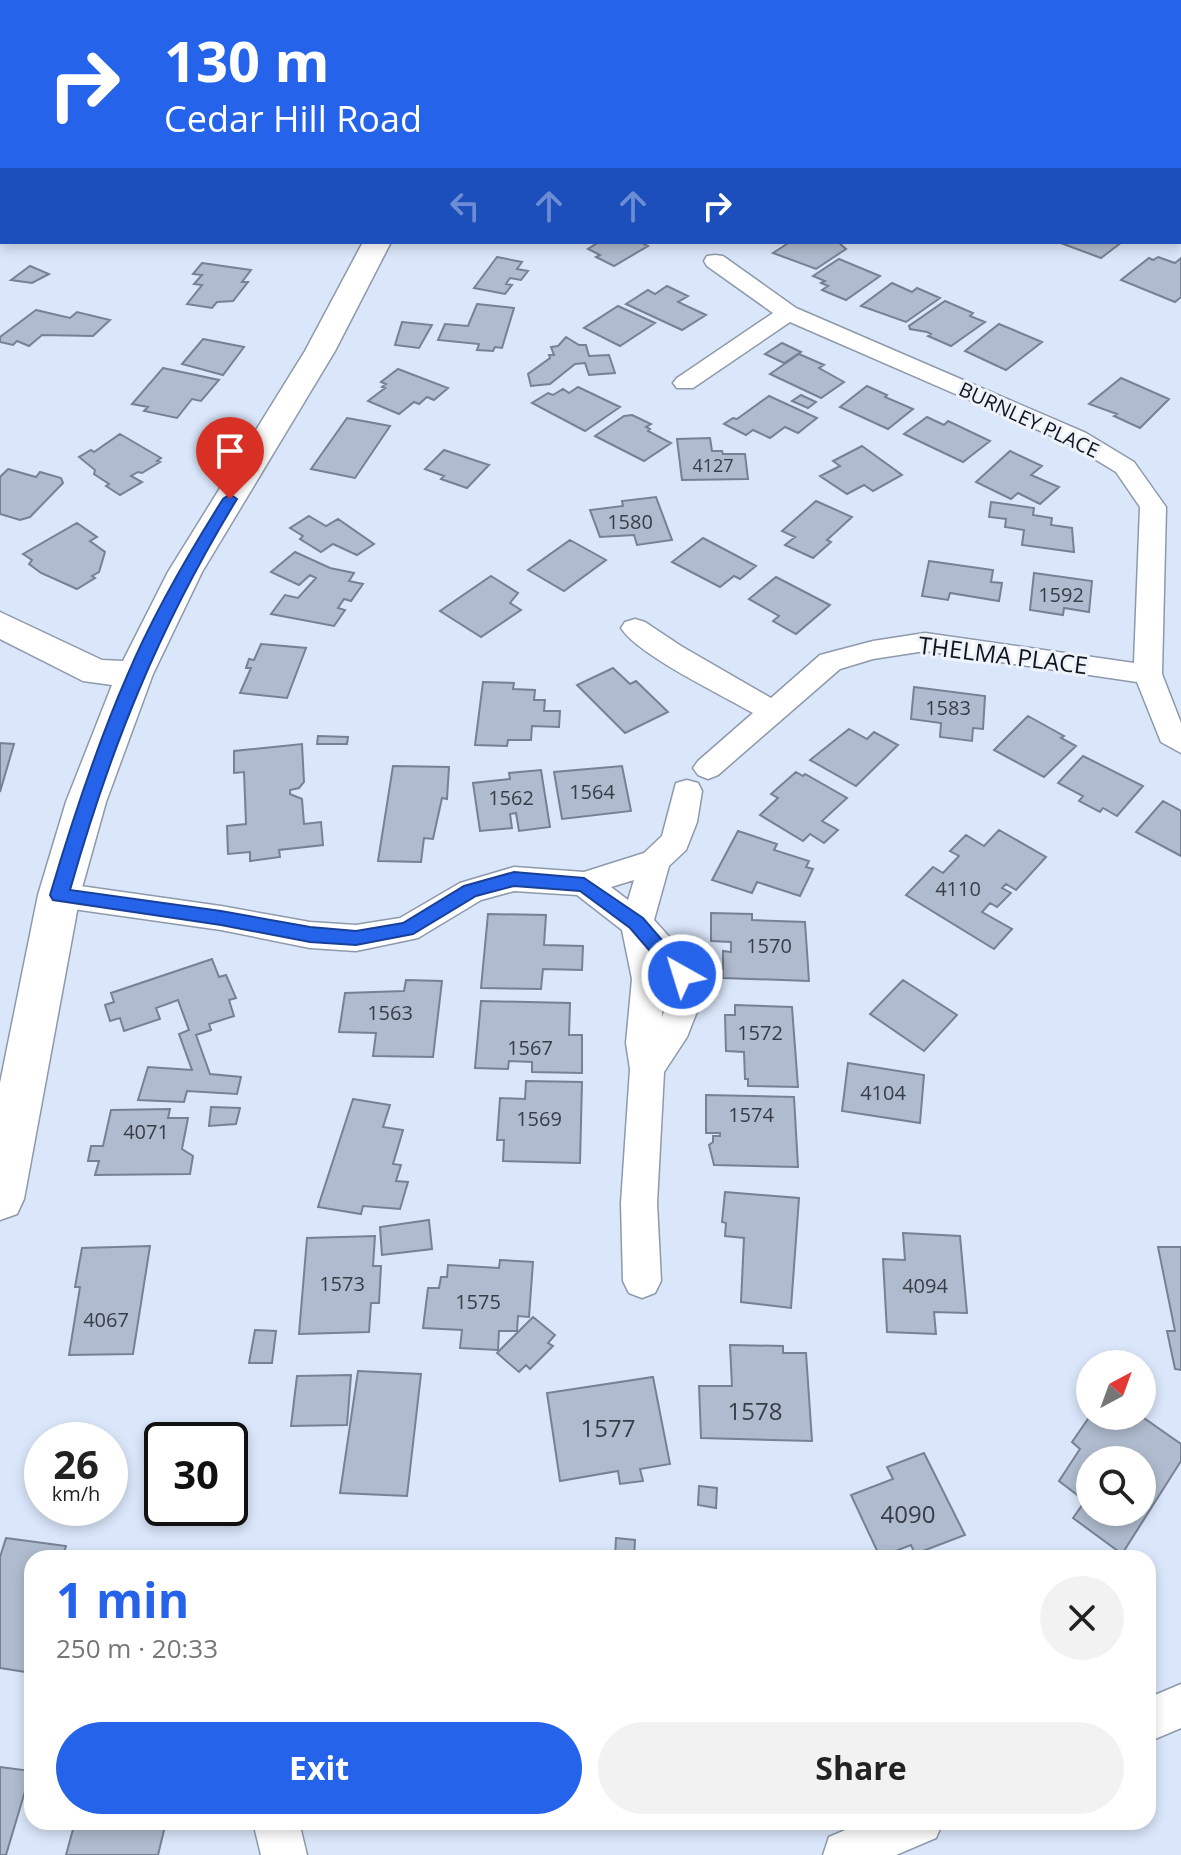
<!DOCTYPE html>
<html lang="en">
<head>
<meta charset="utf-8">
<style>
	:root { --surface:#fff; --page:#f2f2f2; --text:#222; --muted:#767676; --accent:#2563eb }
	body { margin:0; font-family:"Open Sans",sans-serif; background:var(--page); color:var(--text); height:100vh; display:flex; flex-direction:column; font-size:30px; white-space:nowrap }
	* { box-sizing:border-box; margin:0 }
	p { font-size:26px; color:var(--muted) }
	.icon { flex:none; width:44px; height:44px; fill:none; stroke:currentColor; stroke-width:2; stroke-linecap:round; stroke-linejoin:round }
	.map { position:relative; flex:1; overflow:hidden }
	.sheet { position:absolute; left:24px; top:1550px; width:1132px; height:280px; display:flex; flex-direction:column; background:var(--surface); border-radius:24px; box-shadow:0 4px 12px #0003 }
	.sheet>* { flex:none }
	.guide { position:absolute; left:0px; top:0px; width:1182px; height:244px; box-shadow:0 4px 12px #0003; background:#2563eb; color:#fff; overflow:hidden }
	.needle { width:52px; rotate:41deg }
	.tools { position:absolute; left:1076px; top:1350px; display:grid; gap:16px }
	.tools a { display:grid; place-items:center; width:80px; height:80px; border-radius:50%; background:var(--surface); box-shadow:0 4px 12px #0003; font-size:40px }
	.speed { position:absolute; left:24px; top:1422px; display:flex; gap:16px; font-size:40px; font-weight:700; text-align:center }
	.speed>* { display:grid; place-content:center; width:104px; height:104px; border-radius:50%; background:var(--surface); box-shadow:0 4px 12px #0003; line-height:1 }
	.speed small { font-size:20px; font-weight:400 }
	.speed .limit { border:4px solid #111; border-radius:12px; background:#fff; color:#111 }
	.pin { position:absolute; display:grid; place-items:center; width:68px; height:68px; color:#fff; margin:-82px -34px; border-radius:50% 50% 50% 0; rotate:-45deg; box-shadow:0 0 8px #0007 }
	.pin .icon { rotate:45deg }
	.me { position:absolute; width:88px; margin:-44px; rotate:321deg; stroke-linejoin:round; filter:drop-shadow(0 0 6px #0008) }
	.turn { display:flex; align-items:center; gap:28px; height:168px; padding:0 32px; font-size:36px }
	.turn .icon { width:104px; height:104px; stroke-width:2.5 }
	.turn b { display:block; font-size:56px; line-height:68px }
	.lanes { display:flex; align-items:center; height:76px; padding:0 32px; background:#0003; justify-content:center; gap:40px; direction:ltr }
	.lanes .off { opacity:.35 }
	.round { display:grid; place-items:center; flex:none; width:84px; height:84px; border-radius:42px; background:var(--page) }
	.headline { display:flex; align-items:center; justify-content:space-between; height:136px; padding:0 32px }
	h1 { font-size:48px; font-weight:700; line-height:60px; color:var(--accent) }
	.cta { display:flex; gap:16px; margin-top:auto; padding:16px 32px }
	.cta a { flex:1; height:92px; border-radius:48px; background:var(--accent); color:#fff; font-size:32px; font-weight:700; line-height:92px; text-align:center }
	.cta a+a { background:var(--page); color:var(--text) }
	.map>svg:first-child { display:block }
	.building { fill:#afbbce; stroke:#778193; stroke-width:2; fill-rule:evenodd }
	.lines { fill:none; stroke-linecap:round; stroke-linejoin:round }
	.minor-casing { stroke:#8e99ab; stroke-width:3 }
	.tertiary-casing { stroke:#8e99ab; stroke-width:3 }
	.minor { fill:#fff; fill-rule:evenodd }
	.tertiary { fill:#fff; fill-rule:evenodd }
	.route { fill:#2563eb; stroke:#184099; stroke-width:2 }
	.labels { text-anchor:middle; stroke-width:6; stroke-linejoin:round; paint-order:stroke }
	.far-number-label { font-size:18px; fill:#383e48 }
	.far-street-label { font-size:20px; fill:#11151c; stroke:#eef3fb }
	.number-label { font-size:20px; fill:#383e48 }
	.street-label { font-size:24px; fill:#11151c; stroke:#eef3fb }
	.near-number-label { font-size:24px; fill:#383e48 }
</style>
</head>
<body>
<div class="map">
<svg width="1181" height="1855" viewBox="0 0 1181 1855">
	<rect width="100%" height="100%" fill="#dae6fa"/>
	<path class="building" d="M 599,242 L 640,242 L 648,246 L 614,266 L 596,257 L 600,255 L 588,249 Z
		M 790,242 L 838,242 L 846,249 L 816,269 L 773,253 Z
		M 1058,242 L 1122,242 L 1101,258 Z
		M 497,257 L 522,262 L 517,269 L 528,271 L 521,280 L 510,278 L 506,284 L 512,285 L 505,294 L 474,288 Z
		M 1158,257 L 1175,263 L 1181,258 L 1181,297 L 1175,302 L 1121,280 L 1149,258 L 1153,260 Z
		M 839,259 L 880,276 L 846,300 L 822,290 L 828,286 L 821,283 L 825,281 L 813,276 Z
		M 202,263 L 251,270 L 242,282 L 248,282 L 233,301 L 217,302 L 212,308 L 187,304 L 202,285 L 194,284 L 202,275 L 193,274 Z
		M 30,266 L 49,274 L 32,283 L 11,280 Z
		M 892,283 L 912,292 L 917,288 L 940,298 L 906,322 L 861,306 Z
		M 667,286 L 688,296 L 678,302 L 706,315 L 682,330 L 626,304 L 648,290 L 655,294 Z
		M 945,301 L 973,313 L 970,316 L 985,322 L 951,346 L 928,336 L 931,334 L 927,332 L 910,329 L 909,326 Z
		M 477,304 L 514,308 L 502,348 L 495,347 L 493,351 L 477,350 L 479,344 L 438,340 L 445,324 L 468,326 Z
		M 618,306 L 655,323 L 620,346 L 584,328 Z
		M 36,310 L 70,318 L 77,312 L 110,320 L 93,336 L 42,335 L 29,346 L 17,341 L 13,345 L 0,342 L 0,337 Z
		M 402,322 L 432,325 L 419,348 L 395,345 Z
		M 999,324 L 1042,342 L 1006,370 L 965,351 Z
		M 566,337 L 579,345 L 586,345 L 589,356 L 609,355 L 615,373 L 589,375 L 585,363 L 575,364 L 550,384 L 531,386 L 528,374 L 550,358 L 549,355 L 554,355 L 551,347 L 558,346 Z
		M 203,339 L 244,347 L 223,375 L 182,364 Z
		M 782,343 L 801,352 L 784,363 L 765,354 Z
		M 799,354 L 824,365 L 819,368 L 844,382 L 821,398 L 770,374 Z
		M 163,368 L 219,380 L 201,401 L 192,399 L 177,418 L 144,411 L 148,407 L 132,404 Z
		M 398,369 L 448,388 L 434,400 L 427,397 L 419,404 L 414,402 L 399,414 L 368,401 L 385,388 L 382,387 L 386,384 L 381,382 Z
		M 1121,378 L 1169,399 L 1140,428 L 1114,416 L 1117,414 L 1089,404 Z
		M 867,386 L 887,395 L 885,397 L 913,409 L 888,429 L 840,407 Z
		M 578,387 L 620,407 L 585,431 L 532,403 L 548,393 L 553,395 L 563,389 L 569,393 Z
		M 801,395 L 816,402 L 808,408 L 792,401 Z
		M 769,396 L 817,418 L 798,433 L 785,427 L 770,438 L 753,430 L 746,435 L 724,424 L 733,418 L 737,419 Z
		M 632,415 L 651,424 L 646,427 L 650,429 L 648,431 L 671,443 L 644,461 L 595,436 L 624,416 Z
		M 927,417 L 944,425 L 948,421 L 990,441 L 963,462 L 904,434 Z
		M 347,418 L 390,426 L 355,478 L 311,469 Z
		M 120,434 L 161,458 L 157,461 L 160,462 L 142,473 L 138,472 L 131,476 L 142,482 L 120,495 L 106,486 L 109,484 L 94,474 L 95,470 L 79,457 L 91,450 L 94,452 Z
		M 710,438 L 712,451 L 722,451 L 723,454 L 745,454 L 748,479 L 682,480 L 677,439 Z
		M 862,446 L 902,475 L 873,491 L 864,485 L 847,494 L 820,476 L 840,466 L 833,461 Z
		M 444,450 L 489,465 L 467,488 L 441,479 L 444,476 L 425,469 Z
		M 1010,451 L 1042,466 L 1031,475 L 1059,487 L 1040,504 L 1018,493 L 1011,499 L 976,482 Z
		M 8,469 L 36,477 L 40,472 L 61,478 L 63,483 L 30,517 L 20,520 L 0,514 L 0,477 Z
		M 656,497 L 672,540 L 637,545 L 634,535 L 600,537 L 590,510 L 623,506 L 622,501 Z
		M 816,501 L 852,517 L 827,540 L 831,542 L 813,558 L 785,545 L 795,537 L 782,531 Z
		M 991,502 L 1034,508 L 1033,515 L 1052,518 L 1051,525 L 1072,528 L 1074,552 L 1022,545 L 1024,530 L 1005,527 L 1006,519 L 989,517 Z
		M 309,516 L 326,526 L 338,519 L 374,544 L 357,555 L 333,544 L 321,552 L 300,539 L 303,536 L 290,528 Z
		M 77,523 L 97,537 L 90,541 L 105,552 L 99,572 L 92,576 L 95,578 L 77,589 L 41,573 L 29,564 L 32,560 L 23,554 Z
		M 703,538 L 756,566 L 740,579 L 734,576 L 720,587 L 672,562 Z
		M 570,540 L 606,560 L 564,591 L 528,570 Z
		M 295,552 L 330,568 L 354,573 L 349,581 L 363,584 L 351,601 L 344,599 L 338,608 L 345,610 L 334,626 L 271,614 L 285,595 L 298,598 L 316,578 L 310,575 L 299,585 L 271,572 Z
		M 929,561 L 993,570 L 991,582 L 1002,583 L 999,601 L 950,593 L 948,600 L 922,596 Z
		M 1034,573 L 1092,581 L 1089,612 L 1064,608 L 1063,615 L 1030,610 Z
		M 491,576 L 518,593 L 510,603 L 521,610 L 481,637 L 440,611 Z
		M 776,577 L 830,605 L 796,634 L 773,621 L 779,616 L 749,599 Z
		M 261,644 L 306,648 L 287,698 L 240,693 L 251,668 L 246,668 L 249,659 L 254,660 Z
		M 613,668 L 630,684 L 636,681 L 668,712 L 625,733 L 577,685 Z
		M 483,682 L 514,683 L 513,689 L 535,690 L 534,700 L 545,700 L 544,711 L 560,711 L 559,727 L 532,726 L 531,740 L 508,740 L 507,746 L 475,745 Z
		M 914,687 L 985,696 L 983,729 L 973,728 L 972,741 L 940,737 L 941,723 L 911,719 Z
		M 1028,716 L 1064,736 L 1061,738 L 1076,746 L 1044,777 L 994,750 Z
		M 849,729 L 867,739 L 874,732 L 898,745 L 856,786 L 810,760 Z
		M 318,736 L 348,737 L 347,744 L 317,744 Z
		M 0,743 L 14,744 L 0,792 Z
		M 302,744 L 304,782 L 299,788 L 290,790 L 290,794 L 302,799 L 304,824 L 321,822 L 323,845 L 279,850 L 280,857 L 250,861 L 250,852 L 228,854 L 227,826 L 246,824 L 244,772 L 234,773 L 234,751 Z
		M 1083,756 L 1143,786 L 1117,816 L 1103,808 L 1100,812 L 1079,801 L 1083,796 L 1058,783 Z
		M 393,766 L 449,767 L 447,799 L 442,798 L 433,839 L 424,838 L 421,862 L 378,861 Z
		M 622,766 L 631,811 L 562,819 L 554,772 Z
		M 541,770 L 550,827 L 519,831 L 516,813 L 510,814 L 512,828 L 480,831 L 473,783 L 510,779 L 509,773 Z
		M 796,772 L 803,776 L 805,774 L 847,798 L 822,821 L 838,830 L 824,843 L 810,834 L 803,841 L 760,815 L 778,798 L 771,794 Z
		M 1163,801 L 1181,811 L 1181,856 L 1136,832 Z
		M 999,830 L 1046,857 L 1016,890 L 1006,884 L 1002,888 L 1011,893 L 997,907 L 990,903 L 982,912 L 1012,929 L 994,949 L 906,895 L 933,867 L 943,873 L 959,856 L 950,851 L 966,835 L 984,846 Z
		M 738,831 L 777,844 L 774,850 L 809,861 L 806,867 L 813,869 L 800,896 L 757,882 L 752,893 L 712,880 Z
		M 711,913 L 752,914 L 752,920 L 805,922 L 809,981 L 723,978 L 723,951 L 731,952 L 731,942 L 711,941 Z
		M 488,914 L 546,915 L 544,945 L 583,946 L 582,970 L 543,969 L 541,989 L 481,988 Z
		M 212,959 L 219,977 L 226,975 L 236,998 L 229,1000 L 234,1016 L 209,1024 L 211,1030 L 196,1035 L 210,1074 L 241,1077 L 237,1094 L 187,1091 L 184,1102 L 138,1100 L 148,1067 L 192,1070 L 179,1034 L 189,1030 L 178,1000 L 156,1008 L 160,1019 L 124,1031 L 120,1018 L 110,1021 L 105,1005 L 114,1002 L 111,993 Z
		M 406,980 L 442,981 L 433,1057 L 373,1056 L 376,1033 L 339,1032 L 345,993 L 404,991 Z
		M 903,980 L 957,1015 L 924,1051 L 870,1014 Z
		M 481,1001 L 570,1003 L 569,1035 L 582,1035 L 582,1073 L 532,1072 L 532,1062 L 509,1061 L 508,1069 L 475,1068 Z
		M 735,1005 L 792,1007 L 798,1087 L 748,1086 L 748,1079 L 745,1079 L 744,1052 L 726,1051 L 725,1015 L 735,1015 Z
		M 848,1063 L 924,1075 L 920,1123 L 842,1111 Z
		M 526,1081 L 582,1082 L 580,1163 L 503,1161 L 504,1140 L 497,1140 L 500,1098 L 525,1099 Z
		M 706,1095 L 794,1097 L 798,1167 L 714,1165 L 709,1145 L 713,1142 L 713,1136 L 720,1136 L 720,1133 L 706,1133 Z
		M 353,1099 L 390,1105 L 383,1127 L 403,1130 L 393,1164 L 401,1165 L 396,1181 L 408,1182 L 400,1209 L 363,1206 L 361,1214 L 318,1207 Z
		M 211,1107 L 240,1108 L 236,1124 L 209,1126 Z
		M 170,1109 L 168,1118 L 188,1118 L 182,1149 L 193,1156 L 190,1174 L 95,1175 L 99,1161 L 88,1161 L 91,1146 L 103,1146 L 111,1110 Z
		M 725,1192 L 799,1198 L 791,1308 L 741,1302 L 744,1238 L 725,1236 L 726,1223 L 722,1222 Z
		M 429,1220 L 432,1249 L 382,1255 L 380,1227 Z
		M 903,1233 L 960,1236 L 967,1313 L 934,1312 L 936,1334 L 887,1332 L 883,1259 L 905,1260 Z
		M 375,1236 L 373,1266 L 381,1266 L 379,1303 L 371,1303 L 369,1332 L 299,1334 L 307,1238 Z
		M 150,1246 L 133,1354 L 69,1355 L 80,1287 L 75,1287 L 82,1248 Z
		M 1158,1247 L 1181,1247 L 1181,1370 L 1175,1369 L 1167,1331 L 1175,1331 Z
		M 500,1260 L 533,1262 L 529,1317 L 518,1316 L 517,1331 L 499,1331 L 498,1350 L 460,1348 L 462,1330 L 423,1328 L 428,1288 L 439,1288 L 441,1277 L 447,1277 L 448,1265 L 499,1268 Z
		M 533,1317 L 555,1335 L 548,1343 L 553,1346 L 530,1369 L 526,1365 L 519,1372 L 497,1353 Z
		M 255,1330 L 276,1331 L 272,1363 L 249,1363 Z
		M 730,1345 L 783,1346 L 783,1353 L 806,1353 L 812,1441 L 701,1438 L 699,1386 L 732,1386 Z
		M 358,1371 L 421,1374 L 407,1496 L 340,1493 Z
		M 351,1375 L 347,1425 L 291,1426 L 297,1376 Z
		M 653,1377 L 670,1464 L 640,1469 L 643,1481 L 620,1484 L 618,1471 L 560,1481 L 547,1393 Z
		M 1090,1416 L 1110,1416 L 1124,1426 L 1131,1416 L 1141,1416 L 1181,1444 L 1181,1461 L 1122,1554 L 1073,1518 L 1085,1501 L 1059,1481 L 1080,1449 L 1072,1442 ZM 1090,1460 L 1142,1460 L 1142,1512 L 1090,1512 Z
		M 924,1453 L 965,1535 L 915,1554 L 911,1545 L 880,1557 L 851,1495 L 893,1479 L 887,1467 Z
		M 699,1486 L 717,1488 L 716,1508 L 698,1505 Z
		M 6,1538 L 66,1546 L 62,1558 L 32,1558 L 32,1673 L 0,1668 L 0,1557 Z
		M 616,1538 L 635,1540 L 634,1558 L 615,1558 Z
		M 0,1767 L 31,1771 L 6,1855 L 0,1855 Z
		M 75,1822 L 166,1822 L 158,1855 L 66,1855 Z"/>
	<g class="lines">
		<g class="minor-casing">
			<path id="minor" d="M 179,0 L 197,0 L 179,2 Z
				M 703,0 L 721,0 L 722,2 L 704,2 Z
				M 1017,0 L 1039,0 L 1041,2 L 1019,2 Z
				M 1175,0 L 1181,0 L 1181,10 L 1180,2 Z
				M 1180,219 L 1181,219 L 1181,231 L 1180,231 Z
				M 715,255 L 723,256 L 796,308 L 1086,433 L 1134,462 L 1166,507 L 1162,674 L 1181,723 L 1181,753 L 1161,742 L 1137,682 L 925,651 L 873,659 L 840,669 L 718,775 L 708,779 L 698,775 L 693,768 L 698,761 L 753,713 C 722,695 638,655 621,628 L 625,622 L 635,619 L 645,622 L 681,646 L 771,698 L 820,655 L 873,641 L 925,633 L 1134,663 L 1140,507 L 1116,472 L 1068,443 L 790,322 L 693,388 L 677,388 L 673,383 L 677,378 L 773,313 L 707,266 L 704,261 L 707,256 Z
				M 687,780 L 698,783 L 702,791 L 697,822 L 686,850 L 669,866 L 654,920 L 685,954 L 698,985 L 698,1009 L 687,1037 L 664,1072 L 657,1203 L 661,1281 L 655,1293 L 642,1298 L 629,1293 L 623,1281 L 621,1203 L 630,1069 L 626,1043 L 632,979 L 622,930 L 577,895 L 514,891 L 481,900 L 418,938 L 356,951 L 310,948 L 221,930 L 59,907 L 48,904 L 43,895 L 48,886 L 59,883 L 221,906 L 310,922 L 356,925 L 400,918 L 460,883 L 514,867 L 584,872 L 644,853 L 662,836 L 676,783 ZM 634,880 L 628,900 L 611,887 ZM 664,982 L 665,1009 L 662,1017 Z
				M 1181,1684 L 1181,1728 L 1148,1742 L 1148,1698 Z
				M 253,1822 L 299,1822 L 307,1855 L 261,1855 Z
				M 864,1822 L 943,1822 L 936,1838 L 896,1855 L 823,1855 L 829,1837 Z"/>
		</g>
		<g class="tertiary-casing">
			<path id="tertiary" d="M 363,242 L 391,242 L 335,351 L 202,572 L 153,674 L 106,802 L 80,895 L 24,1199 L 17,1214 L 0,1220 L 0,1083 L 38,895 L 66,802 L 112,685 L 83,681 L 0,639 L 0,612 L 102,660 L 123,661 L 168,572 L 305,351 Z"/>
		</g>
		<use href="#minor" class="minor"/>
		<use href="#tertiary" class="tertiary"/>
	</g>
	<path class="route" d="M 230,494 L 237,499 C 159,627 111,746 70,890 L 221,911 L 310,927 L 356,931 L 403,923 L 464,886 L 514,872 L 584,878 L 643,918 L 688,970 L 691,975 L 688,980 L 675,980 L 630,928 L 580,891 L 514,886 L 476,896 L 413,934 L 356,945 L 310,942 L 221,925 L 53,900 L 50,895 C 72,821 96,747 127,676 C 153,614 187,556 223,499 Z"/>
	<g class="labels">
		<g class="far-number-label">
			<text x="713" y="472">4127</text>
		</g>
		<g class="far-street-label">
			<text transform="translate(1029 420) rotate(25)" y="7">BURNLEY PLACE</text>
		</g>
		<g class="number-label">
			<text x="630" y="529">1580</text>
			<text x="1061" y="602">1592</text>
			<text x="948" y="715">1583</text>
			<text x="592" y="799">1564</text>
			<text x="511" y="805">1562</text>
			<text x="958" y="896">4110</text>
			<text x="769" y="953">1570</text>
			<text x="390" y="1020">1563</text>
			<text x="760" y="1040">1572</text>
			<text x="530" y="1055">1567</text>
			<text x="883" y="1100">4104</text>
			<text x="751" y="1122">1574</text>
			<text x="539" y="1126">1569</text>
			<text x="146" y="1139">4071</text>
			<text x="342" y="1291">1573</text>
			<text x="925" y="1293">4094</text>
			<text x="478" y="1309">1575</text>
			<text x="106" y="1327">4067</text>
		</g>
		<g class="street-label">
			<text transform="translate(1003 656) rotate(7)" y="8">THELMA PLACE</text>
		</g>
		<g class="near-number-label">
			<text x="755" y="1420">1578</text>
			<text x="608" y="1437">1577</text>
			<text x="908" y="1523">4090</text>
		</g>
	</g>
</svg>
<div class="tools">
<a><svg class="needle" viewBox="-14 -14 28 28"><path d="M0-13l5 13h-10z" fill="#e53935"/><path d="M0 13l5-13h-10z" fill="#767676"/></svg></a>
<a><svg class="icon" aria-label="search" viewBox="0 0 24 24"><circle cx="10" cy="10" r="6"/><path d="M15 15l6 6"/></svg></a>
</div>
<div class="speed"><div>26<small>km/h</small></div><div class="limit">30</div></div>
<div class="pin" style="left:230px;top:499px;background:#d93025"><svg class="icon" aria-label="arrive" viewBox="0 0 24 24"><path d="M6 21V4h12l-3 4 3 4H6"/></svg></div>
<svg class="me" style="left:682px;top:975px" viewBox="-20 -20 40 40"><circle r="17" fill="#2563eb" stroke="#fff" stroke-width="3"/><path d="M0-11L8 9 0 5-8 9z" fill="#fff"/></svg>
<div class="guide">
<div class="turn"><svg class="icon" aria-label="right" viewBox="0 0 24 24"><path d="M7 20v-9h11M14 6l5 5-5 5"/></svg><div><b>130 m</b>Cedar Hill Road</div></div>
<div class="lanes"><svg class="icon off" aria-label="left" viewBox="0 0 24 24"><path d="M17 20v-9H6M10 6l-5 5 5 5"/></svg><svg class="icon off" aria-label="ahead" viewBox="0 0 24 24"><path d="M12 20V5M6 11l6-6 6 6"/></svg><svg class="icon off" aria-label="ahead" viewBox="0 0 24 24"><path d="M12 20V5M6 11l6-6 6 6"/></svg><svg class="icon" aria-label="right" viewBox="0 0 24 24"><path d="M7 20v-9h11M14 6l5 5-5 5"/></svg></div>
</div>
<section class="sheet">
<div class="headline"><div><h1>1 min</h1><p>250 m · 20:33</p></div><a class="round"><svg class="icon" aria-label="close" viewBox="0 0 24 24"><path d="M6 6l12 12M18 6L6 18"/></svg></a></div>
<div class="cta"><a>Exit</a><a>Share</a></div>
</section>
</div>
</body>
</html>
